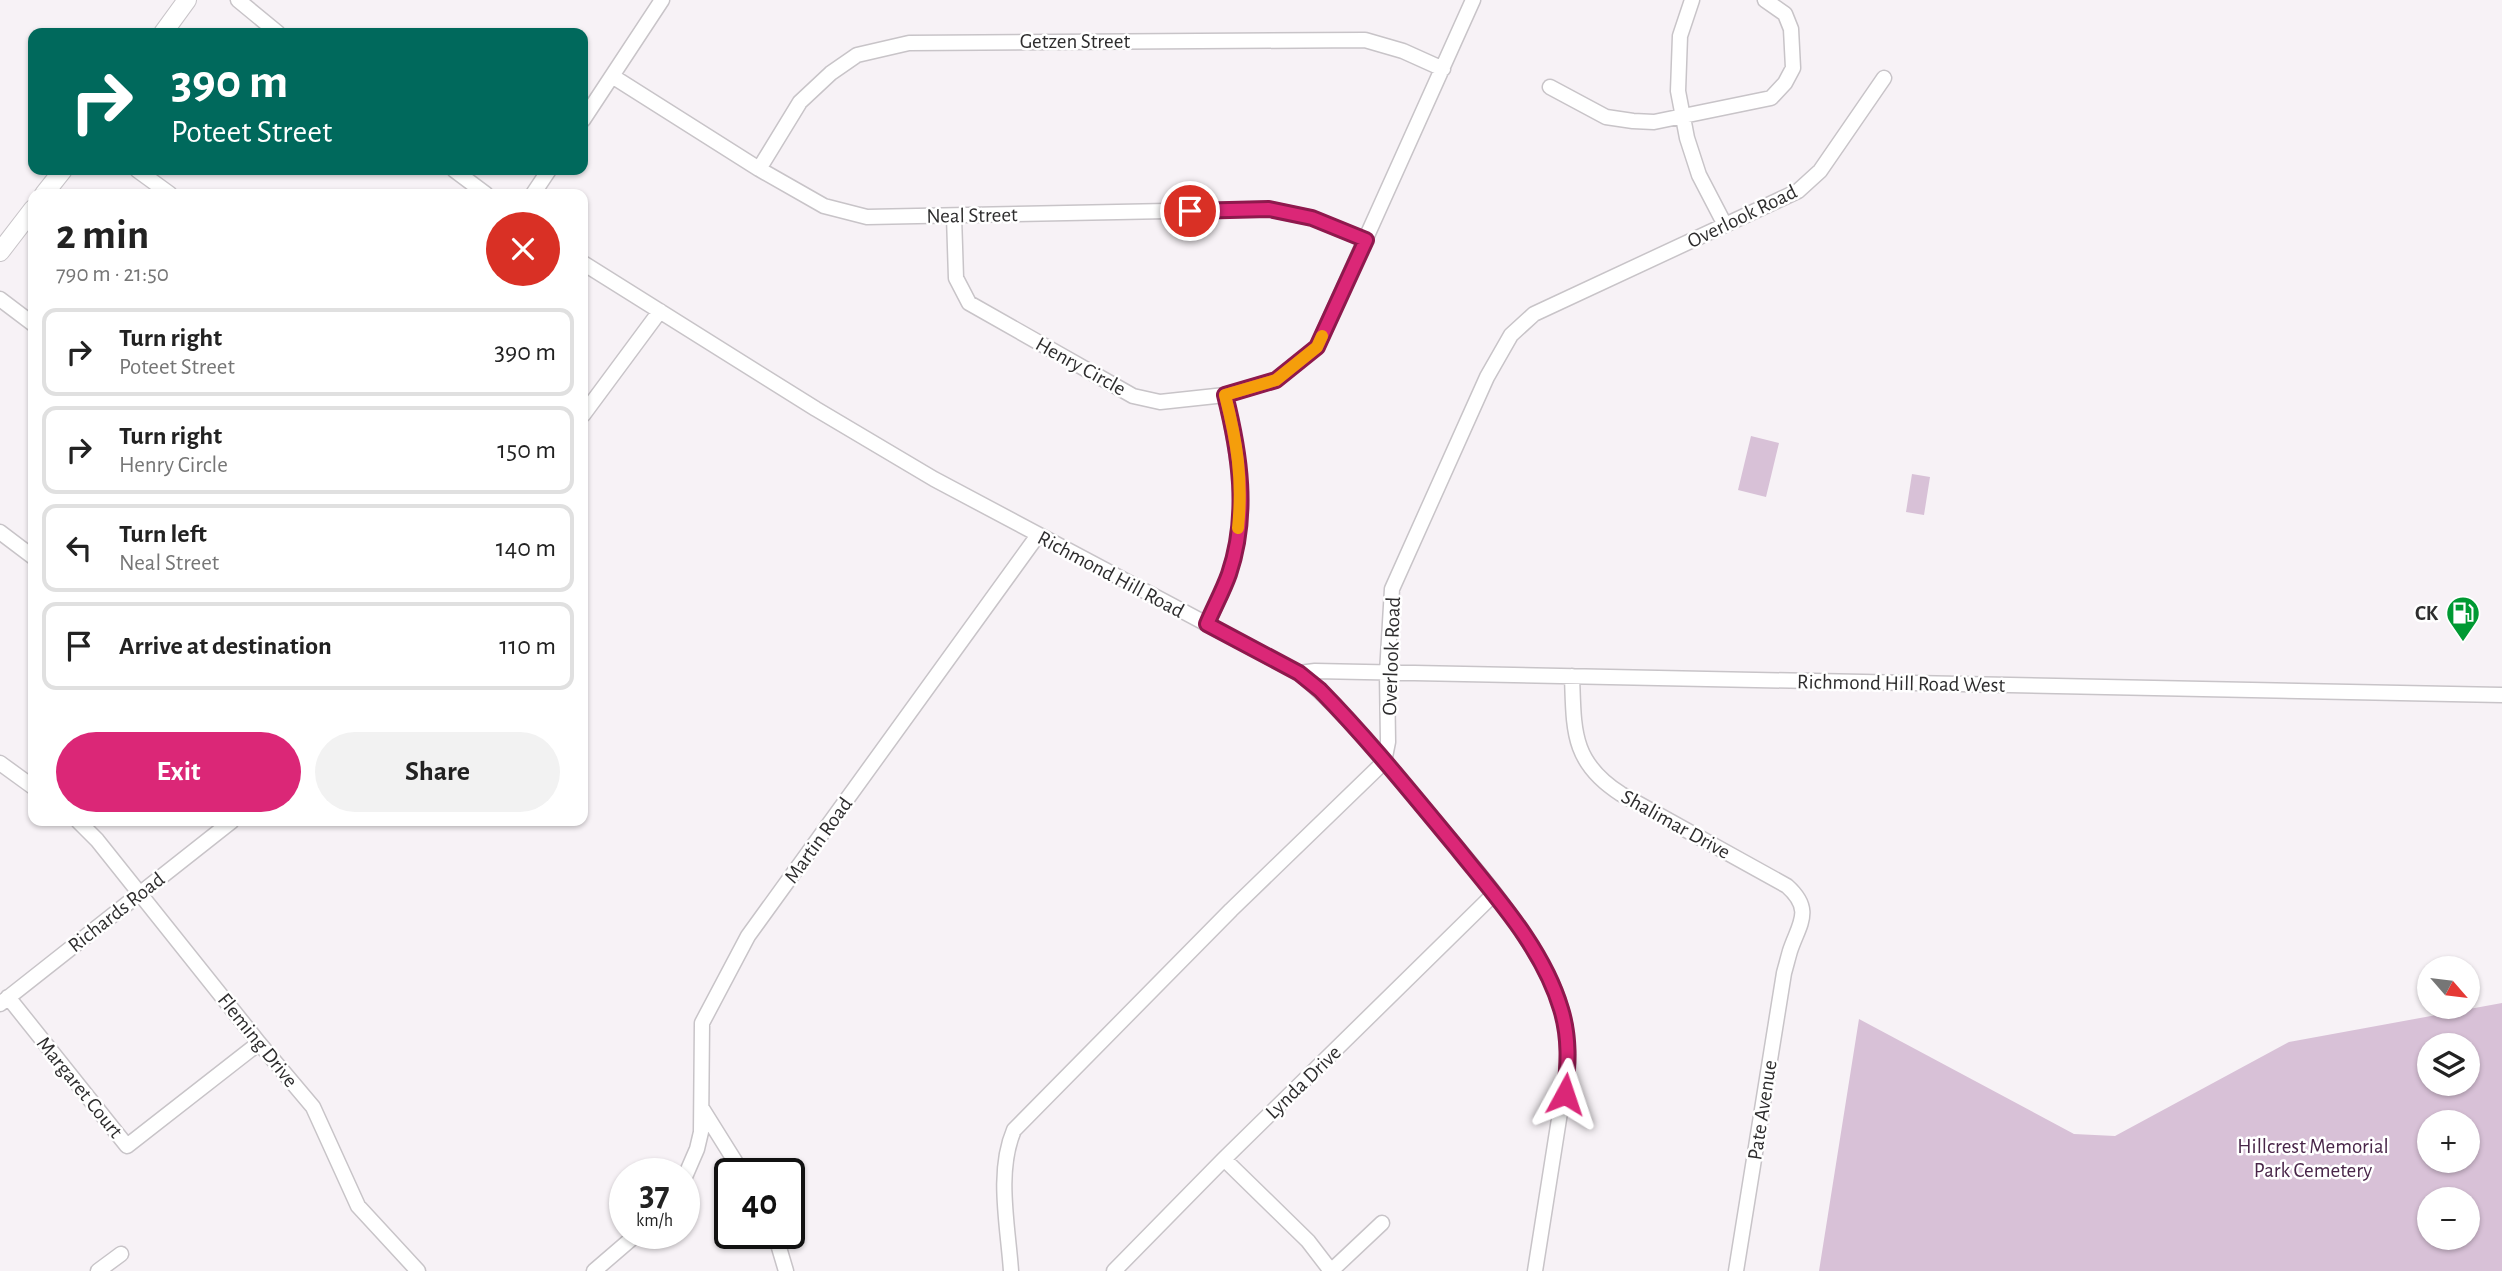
<!DOCTYPE html>
<html lang="en">
<head>
<meta charset="utf-8">
<style>
	:root { --surface:#fff; --page:#f2f2f2; --text:#222; --muted:#767676; --line:#e0e0e0; --accent:#db2777 }
	body { margin:0; font-family:"Alegreya Sans",sans-serif; background:var(--page); color:var(--text); height:100vh; display:flex; flex-direction:column; font-size:26px; white-space:nowrap }
	* { box-sizing:border-box; margin:0 }
	p { font-size:23px; color:var(--muted) }
	.icon { flex:none; width:38px; height:38px; fill:none; stroke:currentColor; stroke-width:2; stroke-linecap:round; stroke-linejoin:round }
	.map { position:relative; flex:1; overflow:hidden }
	.sheet { position:absolute; left:28px; top:189px; width:560px; height:637px; display:flex; flex-direction:column; background:var(--surface); border-radius:14px; box-shadow:0 2px 5px #0004 }
	.sheet>* { flex:none }
	.hud { position:absolute; left:28px; top:28px; width:560px; height:147px; border-radius:14px; box-shadow:0 2px 5px #0004; background:#00695c; color:#fff; overflow:hidden }
	.needle { width:46px; rotate:118deg }
	.buttons { position:absolute; left:2417px; top:956px; display:grid; gap:14px }
	.buttons a { display:grid; place-items:center; width:63px; height:63px; border-radius:50%; background:var(--surface); box-shadow:0 2px 5px #0004; font-size:35px }
	.speed { position:absolute; left:609px; top:1158px; display:flex; gap:14px; font-size:35px; font-weight:700; text-align:center }
	.speed>* { display:grid; place-content:center; width:91px; height:91px; border-radius:50%; background:var(--surface); box-shadow:0 2px 5px #0004; line-height:1 }
	.speed small { font-size:18px; font-weight:400 }
	.speed .limit { border:4px solid #111; border-radius:10px; background:#fff; color:#111 }
	.pin { position:absolute; display:grid; place-items:center; width:60px; height:60px; color:#fff; margin:-30px; border:4px solid #fff; border-radius:50%; box-shadow:0 2px 7px #0007 }
	.me { position:absolute; width:77px; margin:-38px; rotate:5deg; stroke-linejoin:round; filter:drop-shadow(0 0 5px #0008) }
	.turn { display:flex; align-items:center; gap:24px; height:147px; padding:0 28px; font-size:32px }
	.turn .icon { width:91px; height:91px; stroke-width:2.5 }
	.turn b { display:block; font-size:49px; line-height:60px }
	.round { display:grid; place-items:center; flex:none; width:74px; height:74px; border-radius:37px; background:var(--page) }
	.head { display:flex; align-items:center; justify-content:space-between; height:119px; padding:0 28px }
	h1 { font-size:42px; font-weight:700; line-height:52px }
	.cta { display:flex; gap:14px; margin-top:auto; padding:14px 28px }
	.cta a { flex:1; height:80px; border-radius:42px; background:var(--accent); color:#fff; font-size:28px; font-weight:700; line-height:80px; text-align:center }
	.cta a+a { background:var(--page); color:var(--text) }
	ul { padding:0; list-style:none }
	li { display:flex; align-items:center; gap:21px; height:88px; margin:0 14px 10px; padding:0 14px; border:4px solid var(--line); border-radius:14px }
	li div { flex:1 }
	li b { display:block; font-size:26px }
	li em { font-style:normal }
	.map>svg:first-child { display:block }
	.green { fill:#d8c1d7; fill-rule:evenodd }
	.lines { fill:none; stroke-linecap:round; stroke-linejoin:round }
	.minor-casing { stroke:#c8c4c8; stroke-width:17 }
	.major-casing { stroke:#c8c4c8; stroke-width:20 }
	.minor { stroke:#fff; stroke-width:14 }
	.major { stroke:#fff; stroke-width:18 }
	.route-casing { stroke:#8e194d; stroke-width:18 }
	.route { stroke:#db2777; stroke-width:12 }
	.slow { stroke:#f59e0b; stroke-width:12 }
	.labels { text-anchor:middle; stroke-width:5; stroke-linejoin:round; paint-order:stroke }
	.street-label { font-size:21px; fill:#2e2d2e; stroke:#fff }
	.poi-label { font-size:21px; font-weight:bold; fill:#2e2d2e; stroke:#fff; text-anchor:end }
	.park-label { font-size:21px; fill:#492649; stroke:#fff }
</style>
</head>
<body>
<div class="map">
<svg width="2502" height="1271" viewBox="0 0 2502 1271">
	<rect width="100%" height="100%" fill="#f7f2f6"/>
	<path class="green" d="M 1751,436 L 1779,443 L 1766,497 L 1738,490 Z
		M 1912,474 L 1930,477 L 1924,515 L 1906,512 Z
		M 2502,1003 L 2502,1271 L 1819,1271 L 1859,1019 L 2074,1134 L 2115,1136 L 2289,1042 ZM 2429,1045 L 2468,1045 L 2468,1083 L 2429,1083 ZM 2429,1122 L 2468,1122 L 2468,1160 L 2429,1160 ZM 2429,1199 L 2468,1199 L 2468,1237 L 2429,1237 Z"/>
	<g class="lines">
		<g class="minor-casing">
			<path id="minor" d="M 238,0 L 278,33
				M 1692,0 L 1680,36 L 1678,91 L 1687,138 L 1699,175 L 1725,225
				M 612,76 L 759,169 L 824,206 L 867,217 L 1269,209 L 1312,218 L 1366,240
				M 1550,87 L 1606,117 L 1633,121 L 1654,122 L 1771,98 L 1785,83 L 1793,68 L 1791,29 L 1785,14 L 1765,0
				M 583,120 L 662,0
				M 759,169 L 800,102 L 831,73 L 857,55 L 909,43 L 1365,40 L 1403,51 L 1443,69
				M 137,170 L 170,194
				M 454,170 L 486,194
				M 533,194 L 549,170
				M 954,216 L 956,278 L 969,303 L 1133,396 L 1160,402 L 1225,395 L 1276,380 L 1317,347 L 1473,0
				M 583,263 L 816,409 L 934,479 L 1299,673 C 1343,710 1379,755 1416,799 C 1464,856 1519,915 1552,984 C 1563,1009 1569,1035 1568,1062 L 1535,1271
				M 0,299 L 33,324
				M 583,415 L 660,311
				M 0,532 L 33,557
				M 1207,624 C 1215,607 1223,591 1229,574 C 1249,515 1239,454 1225,395
				M 1299,673 L 1315,671 L 2502,695
				M 1572,676 C 1574,730 1571,762 1621,794 L 1787,886 C 1814,910 1799,924 1790,951 C 1788,958 1786,966 1784,973 L 1736,1271
				M 0,763 L 33,787
				M 78,821 L 97,840 L 259,1043 L 313,1107 L 358,1206 L 418,1271
				M 8,997 L 127,1146 L 259,1043
				M 0,1004 L 232,821
				M 703,1110 L 743,1174
				M 1224,1159 L 1308,1241 L 1331,1271
				M 684,1179 L 697,1149 L 701,1132 L 702,1023 L 748,936 L 1038,535
				M 775,1234 L 786,1271
				M 98,1271 L 121,1254
				M 594,1271 L 637,1234
				M 1011,1271 C 1008,1226 996,1172 1014,1130 L 1231,910 L 1384,762 L 1388,742 L 1387,673 L 1392,589 L 1487,377 L 1511,335 L 1534,314 L 1798,191 L 1820,171 L 1884,78
				M 1114,1271 L 1224,1159 L 1494,894
				M 1331,1271 L 1382,1223"/>
		</g>
		<g class="major-casing">
			<path id="major" d="M 163,33 L 187,0
				M 44,194 L 63,170
				M 0,252 L 33,209"/>
		</g>
		<use href="#minor" class="minor"/>
		<use href="#major" class="major"/>
	</g>
	<g class="lines">
		<g class="route-casing">
			<path id="route" d="M 1190,211 L 1269,209 L 1312,218 L 1366,240 L 1317,347 L 1276,380 L 1225,395 C 1240,454 1249,515 1229,574 C 1223,591 1214,607 1207,624 L 1299,673 L 1320,690 C 1369,740 1413,795 1457,848 C 1496,897 1543,948 1561,1009 C 1570,1038 1568,1065 1565,1094"/>
		</g>
		<use href="#route" class="route"/>
		<path class="slow" d="M 1238,528 C 1243,479 1237,442 1225,395 L 1276,380 L 1317,347 L 1322,336"/>
	</g>
	<defs>
		<g id="fuel-pin" transform="scale(1.75)"><path d="M0 17L-7.5 6A9.5 9.5 0 1 1 7.5 6Z" fill="#093" stroke="#fff"/><path d="M-5.5-6h7V0h2V4h1.3V-2.5L3-4.5l.8-.8L6-3V5H2.5V1h-1V6h-7ZM-4.2-4.7v3.2H.2V-4.7Z" fill="#fff"/></g>
	</defs>
	<g fill-rule="evenodd">
		<use href="#fuel-pin" x="2463" y="613"/>
	</g>
	<g class="labels">
		<g class="street-label">
			<text x="1075" y="48">Getzen Street</text>
			<text transform="translate(972 215) rotate(-1)" y="7">Neal Street</text>
			<text transform="translate(1742 216) rotate(-26)" y="7">Overlook Road</text>
			<text transform="translate(1081 366) rotate(29)" y="7">Henry Circle</text>
			<text transform="translate(1111 574) rotate(28)" y="7">Richmond Hill Road</text>
			<text transform="translate(1391 656) rotate(-88)" y="7">Overlook Road</text>
			<text transform="translate(1901 683) rotate(1)" y="7">Richmond Hill Road West</text>
			<text transform="translate(1676 824) rotate(29)" y="7">Shalimar Drive</text>
			<text transform="translate(818 840) rotate(-54)" y="7">Martin Road</text>
			<text transform="translate(116 912) rotate(-38)" y="7">Richards Road</text>
			<text transform="translate(258 1040) rotate(51)" y="7">Fleming Drive</text>
			<text transform="translate(1303 1082) rotate(-44)" y="7">Lynda Drive</text>
			<text transform="translate(80 1087) rotate(51)" y="7">Margaret Court</text>
			<text transform="translate(1762 1110) rotate(-81)" y="7">Pate Avenue</text>
		</g>
		<g class="poi-label">
			<text x="2438" y="620">CK</text>
		</g>
		<g class="park-label">
			<text x="2313" y="1153">Hillcrest Memorial<tspan x="2313" dy="24">Park Cemetery</tspan></text>
		</g>
	</g>
</svg>
<div class="buttons">
<a><svg class="needle" viewBox="-14 -14 28 28"><path d="M0-13l5 13h-10z" fill="#e53935"/><path d="M0 13l5-13h-10z" fill="#767676"/></svg></a>
<a><svg class="icon" aria-label="layers" viewBox="0 0 24 24"><path d="M12 4l9 5-9 5-9-5zM3 14l9 5 9-5"/></svg></a>
<a>+</a>
<a>−</a>
</div>
<div class="speed"><div>37<small>km/h</small></div><div class="limit">40</div></div>
<div class="pin" style="left:1190px;top:211px;background:#d93025"><svg class="icon" aria-label="arrive" viewBox="0 0 24 24"><path d="M6 21V4h12l-3 4 3 4H6"/></svg></div>
<svg class="me" style="left:1565px;top:1094px" viewBox="-20 -20 40 40"><path d="M0-17L14 15 0 8-14 15z" fill="#db2777" stroke="#fff" stroke-width="4"/></svg>
<div class="hud">
<div class="turn"><svg class="icon" aria-label="right" viewBox="0 0 24 24"><path d="M7 20v-9h11M14 6l5 5-5 5"/></svg><div><b>390 m</b>Poteet Street</div></div>
</div>
<section class="sheet">
<div class="head"><div><h1>2 min</h1><p>790 m · 21:50</p></div><a class="round" style="background:#d93025;color:#fff"><svg class="icon" aria-label="close" viewBox="0 0 24 24"><path d="M6 6l12 12M18 6L6 18"/></svg></a></div>
<ul>
<li><svg class="icon" aria-label="right" viewBox="0 0 24 24"><path d="M7 20v-9h11M14 6l5 5-5 5"/></svg><div><b>Turn right</b><p>Poteet Street</p></div><em>390 m</em></li>
<li><svg class="icon" aria-label="right" viewBox="0 0 24 24"><path d="M7 20v-9h11M14 6l5 5-5 5"/></svg><div><b>Turn right</b><p>Henry Circle</p></div><em>150 m</em></li>
<li><svg class="icon" aria-label="left" viewBox="0 0 24 24"><path d="M17 20v-9H6M10 6l-5 5 5 5"/></svg><div><b>Turn left</b><p>Neal Street</p></div><em>140 m</em></li>
<li><svg class="icon" aria-label="arrive" viewBox="0 0 24 24"><path d="M6 21V4h12l-3 4 3 4H6"/></svg><div><b>Arrive at destination</b></div><em>110 m</em></li>
</ul>
<div class="cta"><a>Exit</a><a>Share</a></div>
</section>
</div>
</body>
</html>
